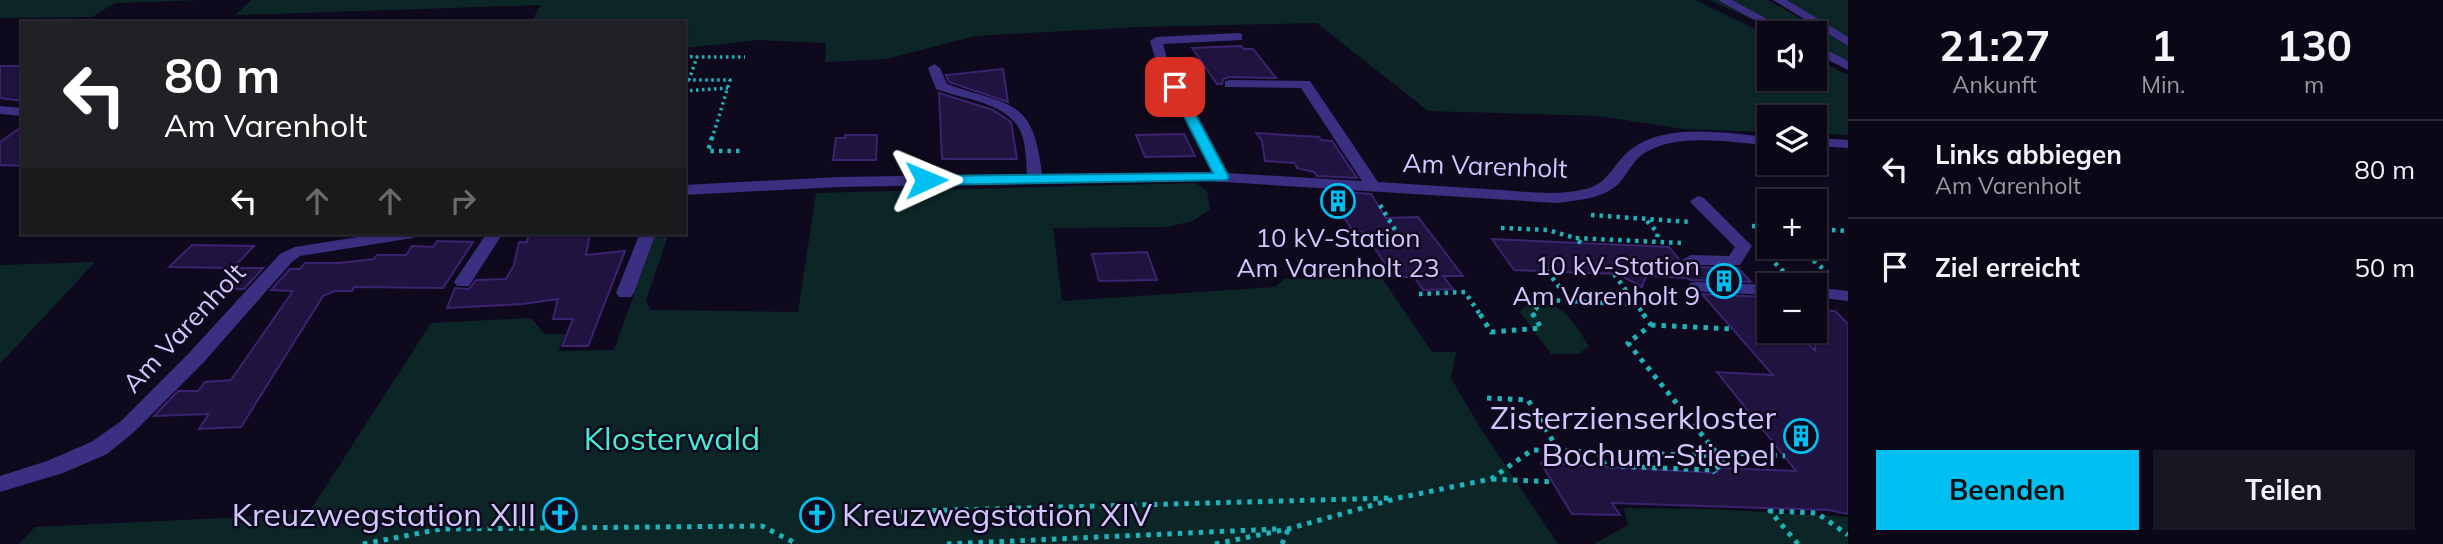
<!DOCTYPE html>
<html lang="de">
<head>
<meta charset="utf-8">
<style>
	:root { --surface:#0b0716; --page:#191523; --text:#f1f3f6; --muted:#9a99a1; --line:#2b2835; --accent:#00c0f1 }
	body { margin:0; font-family:Mulish,sans-serif; background:var(--page); color:var(--text); height:100vh; display:flex; flex-direction:column; font-size:26px; white-space:nowrap }
	* { box-sizing:border-box; margin:0 }
	p { font-size:23px; color:var(--muted) }
	.icon { flex:none; width:38px; height:38px; fill:none; stroke:currentColor; stroke-width:2; stroke-linecap:round; stroke-linejoin:round }
	.map { position:relative; flex:1; overflow:hidden }
	.sheet { display:flex; flex-direction:column; background:var(--surface); width:595px }
	.sheet>* { flex:none }
	.hud { position:absolute; left:21px; top:21px; width:665px; height:214px; border-radius:0px; box-shadow:0 2px 5px #0004,0 0 0 2px var(--line); background:#202124; color:#fff; overflow:hidden }
	.tools { position:absolute; left:1757px; top:21px; display:grid; gap:14px }
	.tools a { display:grid; place-items:center; width:70px; height:70px; border-radius:0px; background:var(--surface); box-shadow:0 2px 5px #0004,0 0 0 2px var(--line); font-size:35px }
	.pin { position:absolute; display:grid; place-items:center; width:60px; height:60px; color:#fff; margin:-30px; border-radius:14px; box-shadow:0 4px 10px #0006 }
	.me { position:absolute; width:77px; margin:-38px; rotate:89deg; stroke-linejoin:round; filter:drop-shadow(0 0 5px #0008) }
	.turn { display:flex; align-items:center; gap:24px; height:147px; padding:0 28px; font-size:32px }
	.turn .icon { width:91px; height:91px; stroke-width:2.5 }
	.turn b { display:block; font-size:49px; line-height:60px }
	.lanes { display:flex; align-items:center; height:66px; padding:0 28px; background:#0003; justify-content:center; gap:35px; direction:ltr }
	.lanes .off { opacity:.35 }
	.eta { display:flex; justify-content:space-evenly; align-items:center; height:119px; text-align:center }
	.eta b { font-size:42px; font-weight:700; line-height:49px }
	.button { display:flex; gap:14px; margin-top:auto; padding:14px 28px }
	.button a { flex:1; height:80px; border-radius:0px; background:var(--accent); color:#111; font-size:28px; font-weight:700; line-height:80px; text-align:center }
	.button a+a { background:var(--page); color:var(--text) }
	ul { padding:0; list-style:none }
	li { display:flex; align-items:center; gap:21px; height:98px; padding:0 28px; border-top:2px solid var(--line) }
	li div { flex:1 }
	li b { display:block; font-size:26px }
	li em { font-style:normal }
	main { display:flex; flex:1; min-height:0 }
	.map>svg:first-child { display:block }
	.green { fill:#0c2628 }
	.building { fill:#211340; stroke:#3a236f; stroke-width:2 }
	.lines { fill:none; stroke-linecap:round; stroke-linejoin:round }
	.path-far2 { stroke:#20b2b9; stroke-width:3.5; stroke-dasharray:2.5 3.5; stroke-linecap:butt }
	.path-far1 { stroke:#20b2b9; stroke-width:4.5; stroke-dasharray:3.5 5; stroke-linecap:butt }
	.path { stroke:#20b2b9; stroke-width:5; stroke-dasharray:4.5 6; stroke-linecap:butt }
	.minor { fill:#3b2f82; fill-rule:evenodd }
	.route { fill:#00c0f1; stroke:#007d9d; stroke-width:2 }
	.labels { text-anchor:middle; stroke-width:5; stroke-linejoin:round; paint-order:stroke }
	.street-label { font-size:26px; fill:#d2c6ff; stroke:#0f091d }
	.poi-label { font-size:26px; fill:#d2c6ff; stroke:#0f091d }
	.near-poi-label { font-size:32px; fill:#d2c6ff; stroke:#0f091d; text-anchor:end }
	.near-park-label { font-size:32px; fill:#46ebd3; stroke:#0f091d }
</style>
</head>
<body>
<main>
<div class="map">
<svg width="1848" height="544" viewBox="0 0 1848 544">
	<rect width="100%" height="100%" fill="#0f091d"/>
	<path class="green" d="M 0,0 L 205,0 L 115,3 L 92,17 L 0,18 Z
		M 252,0 L 1696,0 L 1769,36 L 1769,79 L 1815,79 L 1815,59 L 1848,75 L 1848,135 L 1815,133 L 1815,117 L 1769,117 L 1769,132 L 1683,129 L 1600,116 L 1428,111 L 1317,23 L 1137,27 L 975,36 L 886,59 L 825,62 L 826,43 L 758,40 L 684,48 L 684,23 L 530,23 L 541,5 L 235,15 Z
		M 1709,0 L 1768,0 L 1848,46 L 1848,63 L 1815,48 L 1815,33 L 1783,33 Z
		M 1788,0 L 1848,0 L 1848,39 Z
		M 1196,183 L 1207,191 L 1210,209 L 1193,221 L 1166,227 L 1053,228 L 1062,301 L 1275,287 L 1285,279 L 1381,277 L 1432,352 L 1456,352 L 1451,378 L 1479,426 L 1558,544 L 19,544 L 35,527 L 308,514 L 431,323 L 531,318 L 545,334 L 565,334 L 558,351 L 614,350 L 656,233 L 669,233 L 646,300 L 650,310 L 798,312 L 816,193 Z
		M 95,262 L 0,364 L 0,265 Z
		M 1528,303 C 1568,304 1569,317 1589,346 L 1579,354 L 1551,354 L 1520,312 Z
		M 1624,508 L 1711,509 L 1848,517 L 1848,544 L 1594,544 L 1628,525 Z"/>
	<path class="building" d="M 1241,46 L 1244,49 L 1253,49 L 1276,78 L 1229,77 L 1223,79 L 1222,84 L 1217,84 L 1192,48 Z
		M 0,66 L 23,66 L 23,101 L 0,98 Z
		M 1003,69 L 1008,102 L 949,82 L 946,75 Z
		M 939,93 L 993,110 L 1011,122 L 1017,159 L 942,159 Z
		M 23,126 L 23,166 L 0,165 L 0,142 Z
		M 1256,133 L 1319,137 L 1321,140 L 1332,141 L 1357,178 L 1317,176 L 1314,172 L 1297,168 L 1295,163 L 1265,161 L 1262,141 Z
		M 1184,134 L 1195,156 L 1145,157 L 1136,135 Z
		M 845,135 L 877,135 L 876,160 L 833,160 L 836,138 L 845,138 Z
		M 1327,191 L 1371,194 L 1386,218 L 1418,217 L 1463,276 L 1443,276 L 1453,289 L 1423,290 L 1414,277 L 1394,277 L 1364,232 L 1354,233 Z
		M 529,233 L 590,233 L 586,255 L 625,251 L 588,346 L 562,346 L 573,319 L 553,319 L 558,299 L 523,304 L 447,308 L 455,288 L 469,289 L 476,280 L 506,279 L 514,265 L 519,242 L 527,242 Z
		M 1492,239 L 1669,247 L 1681,262 L 1690,267 L 1738,268 L 1751,282 L 1690,280 L 1687,278 L 1646,276 L 1642,287 L 1618,274 L 1514,270 Z
		M 437,241 L 473,242 L 443,288 L 354,287 L 352,291 L 335,291 L 323,296 L 241,427 L 199,429 L 209,414 L 154,416 L 178,391 L 198,391 L 205,382 L 231,380 L 293,291 L 271,290 L 290,269 L 300,269 L 305,263 L 339,263 L 374,259 L 377,255 L 406,255 L 412,246 L 433,247 Z
		M 192,245 L 254,246 L 233,268 L 263,268 L 244,289 L 228,289 L 229,268 L 169,267 Z
		M 1147,252 L 1157,280 L 1099,281 L 1092,254 Z
		M 1702,294 L 1765,297 L 1769,302 L 1769,331 L 1796,331 L 1815,351 L 1815,310 L 1835,311 L 1848,324 L 1848,514 L 1829,510 L 1612,503 L 1620,515 L 1572,514 L 1541,463 L 1717,473 L 1720,468 L 1796,471 L 1717,372 L 1773,375 Z"/>
	<g class="lines">
		<path class="path-far2" d="M 684,56 L 697,57
			M 684,91 L 728,88
			M 712,139 L 730,80 L 689,80 L 697,57 L 745,57"/>
		<path class="path-far1" d="M 712,137 L 708,151 L 740,151
			M 1380,205 L 1402,241
			M 1591,215 L 1690,222
			M 1647,221 L 1658,233 L 1656,242
			M 1752,226 L 1769,227
			M 1501,228 L 1548,230 L 1575,238
			M 1815,229 L 1848,231
			M 1581,243 L 1575,238 L 1681,243
			M 1763,251 L 1786,274 L 1806,281
			M 1807,255 L 1828,273
			M 1547,271 L 1570,301 L 1636,305 L 1676,293
			M 1614,274 L 1645,316
			M 1419,294 L 1465,292 L 1481,316
			M 1534,316 L 1532,313 L 1544,300 L 1570,301"/>
		<path class="path" d="M 1480,314 L 1491,332 L 1541,328 L 1533,314
			M 1643,314 L 1651,325 L 1628,343 L 1719,456 L 1733,453 L 1785,456
			M 1651,325 L 1732,329
			M 1487,398 L 1528,400 L 1559,451 L 1556,451 L 1563,463
			M 1597,452 L 1606,466 L 1713,470 L 1715,473
			M 1492,479 L 1553,482
			M 880,512 L 1390,498
			M 546,528 L 557,518
			M 363,544 L 441,529 L 762,526 L 797,544
			M 947,544 L 1276,529
			M 1215,544 L 1288,529 L 1398,498 L 1491,479 L 1532,450 L 1719,456 L 1724,464 L 1713,470
			M 1282,544 L 1288,530
			M 1798,544 L 1770,511 L 1817,513 L 1848,535"/>
		<path class="minor" d="M 1718,0 L 1732,0 L 1793,33 L 1778,33 Z
			M 1773,0 L 1787,0 L 1848,37 L 1848,46 Z
			M 1238,33 L 1242,34 L 1242,40 L 1163,44 L 1169,65 L 1227,173 L 1362,181 L 1301,88 L 1225,87 L 1225,81 L 1230,80 L 1310,81 L 1378,182 C 1419,185 1460,187 1501,190 C 1529,192 1558,196 1586,189 C 1610,183 1614,161 1633,148 C 1669,122 1728,134 1769,137 L 1769,145 C 1731,143 1681,132 1646,152 C 1634,159 1629,171 1621,181 C 1606,199 1578,200 1556,203 L 1208,181 L 838,187 L 684,195 L 684,185 L 838,177 L 1027,174 C 1026,160 1026,143 1020,130 C 1006,102 962,99 936,89 L 928,68 L 934,64 L 940,68 L 947,84 C 1010,107 1033,96 1042,174 L 1212,172 L 1157,65 L 1150,41 L 1156,37 Z
			M 1815,44 L 1848,61 L 1848,70 L 1815,53 Z
			M 0,106 L 23,108 L 23,116 L 0,114 Z
			M 1815,138 L 1848,140 L 1848,148 L 1815,146 Z
			M 1698,196 L 1704,198 L 1752,246 L 1740,265 L 1691,265 L 1682,260 L 1691,255 L 1729,256 L 1735,247 L 1692,204 L 1690,201 Z
			M 383,233 L 421,233 L 413,238 L 300,256 L 292,262 L 203,363 L 134,432 L 107,454 L 63,473 L 0,492 L 0,476 L 47,461 L 91,442 L 120,422 L 189,353 L 280,254 L 295,247 Z
			M 487,233 L 503,233 L 469,286 L 457,286 L 454,282 Z
			M 640,233 L 656,233 L 634,293 L 631,297 L 619,297 L 616,293 Z
			M 1696,282 L 1769,285 L 1772,285 L 1769,285 L 1769,295 L 1690,291 L 1687,287 L 1690,283 Z
			M 1815,287 L 1848,291 L 1848,301 L 1815,297 Z"/>
	</g>
	<path class="route" d="M 1175,84 L 1181,87 L 1229,177 L 1227,180 L 926,185 L 919,180 L 926,176 L 1213,173 L 1169,87 Z"/>
	<defs>
		<g id="building-ring" transform="scale(1.75)"><circle r="9.5" fill="#0f091d" stroke="#00c0f1" stroke-width="1.5"/><path d="M-4-6H4V6H1V3H-1V6H-4ZM-2.5-4.3h1.7v1.8h-1.7ZM.8-4.3h1.7v1.8H.8ZM-2.5-1h1.7V.8h-1.7ZM.8-1h1.7V.8H.8Z" fill="#00c0f1"/></g>
		<g id="church-ring" transform="scale(1.75)"><circle r="9.5" fill="#0f091d" stroke="#00c0f1" stroke-width="1.5"/><path d="M-1.2-6h2.4v3.5h3.3v2.4h-3.3V6h-2.4V-.1h-3.3v-2.4h3.3Z" fill="#00c0f1"/></g>
	</defs>
	<g fill-rule="evenodd">
		<use href="#building-ring" x="1338" y="201"/>
		<use href="#building-ring" x="1724" y="281"/>
		<use href="#building-ring" x="1801" y="436"/>
		<use href="#church-ring" x="560" y="515"/>
		<use href="#church-ring" x="817" y="515"/>
	</g>
	<g class="labels">
		<g class="street-label">
			<text transform="translate(1485 166) rotate(2)" y="9">Am Varenholt</text>
			<text transform="translate(184 328) rotate(-47)" y="9">Am Varenholt</text>
		</g>
		<g class="poi-label">
			<text x="1338" y="247">10 kV-Station<tspan x="1338" dy="30">Am Varenholt 23</tspan></text>
			<text x="1700" y="275" text-anchor="end">10 kV-Station<tspan x="1700" dy="30">Am Varenholt 9</tspan></text>
		</g>
		<g class="near-poi-label">
			<text x="1776" y="429">Zisterzienserkloster<tspan x="1776" dy="37">Bochum-Stiepel</tspan></text>
			<text x="536" y="526">Kreuzwegstation XIII</text>
			<text x="842" y="526" text-anchor="start">Kreuzwegstation XIV</text>
		</g>
		<g class="near-park-label">
			<text x="672" y="450">Klosterwald</text>
		</g>
	</g>
</svg>
<div class="tools">
<a><svg class="icon" aria-label="sound" viewBox="0 0 24 24"><path d="M4 9h4l5-4v14l-5-4H4zM17 9q2 3 0 6"/></svg></a>
<a><svg class="icon" aria-label="layers" viewBox="0 0 24 24"><path d="M12 4l9 5-9 5-9-5zM3 14l9 5 9-5"/></svg></a>
<a>+</a>
<a>−</a>
</div>
<div class="pin" style="left:1175px;top:87px;background:#d93025"><svg class="icon" aria-label="arrive" viewBox="0 0 24 24"><path d="M6 21V4h12l-3 4 3 4H6"/></svg></div>
<svg class="me" style="left:926px;top:180px" viewBox="-20 -20 40 40"><path d="M0-17L14 15 0 8-14 15z" fill="#00c0f1" stroke="#fff" stroke-width="4"/></svg>
<div class="hud">
<div class="turn"><svg class="icon" aria-label="left" viewBox="0 0 24 24"><path d="M17 20v-9H6M10 6l-5 5 5 5"/></svg><div><b>80 m</b>Am Varenholt</div></div>
<div class="lanes"><svg class="icon" aria-label="left" viewBox="0 0 24 24"><path d="M17 20v-9H6M10 6l-5 5 5 5"/></svg><svg class="icon off" aria-label="ahead" viewBox="0 0 24 24"><path d="M12 20V5M6 11l6-6 6 6"/></svg><svg class="icon off" aria-label="ahead" viewBox="0 0 24 24"><path d="M12 20V5M6 11l6-6 6 6"/></svg><svg class="icon off" aria-label="right" viewBox="0 0 24 24"><path d="M7 20v-9h11M14 6l5 5-5 5"/></svg></div>
</div>
</div>
<section class="sheet">
<div class="eta">
<div><b>21:27</b><p>Ankunft</p></div>
<div><b>1</b><p>Min.</p></div>
<div><b>130</b><p>m</p></div>
</div>
<ul>
<li><svg class="icon" aria-label="left" viewBox="0 0 24 24"><path d="M17 20v-9H6M10 6l-5 5 5 5"/></svg><div><b>Links abbiegen</b><p>Am Varenholt</p></div><em>80 m</em></li>
<li><svg class="icon" aria-label="arrive" viewBox="0 0 24 24"><path d="M6 21V4h12l-3 4 3 4H6"/></svg><div><b>Ziel erreicht</b></div><em>50 m</em></li>
</ul>
<div class="button"><a>Beenden</a><a>Teilen</a></div>
</section>
</main>
</body>
</html>
